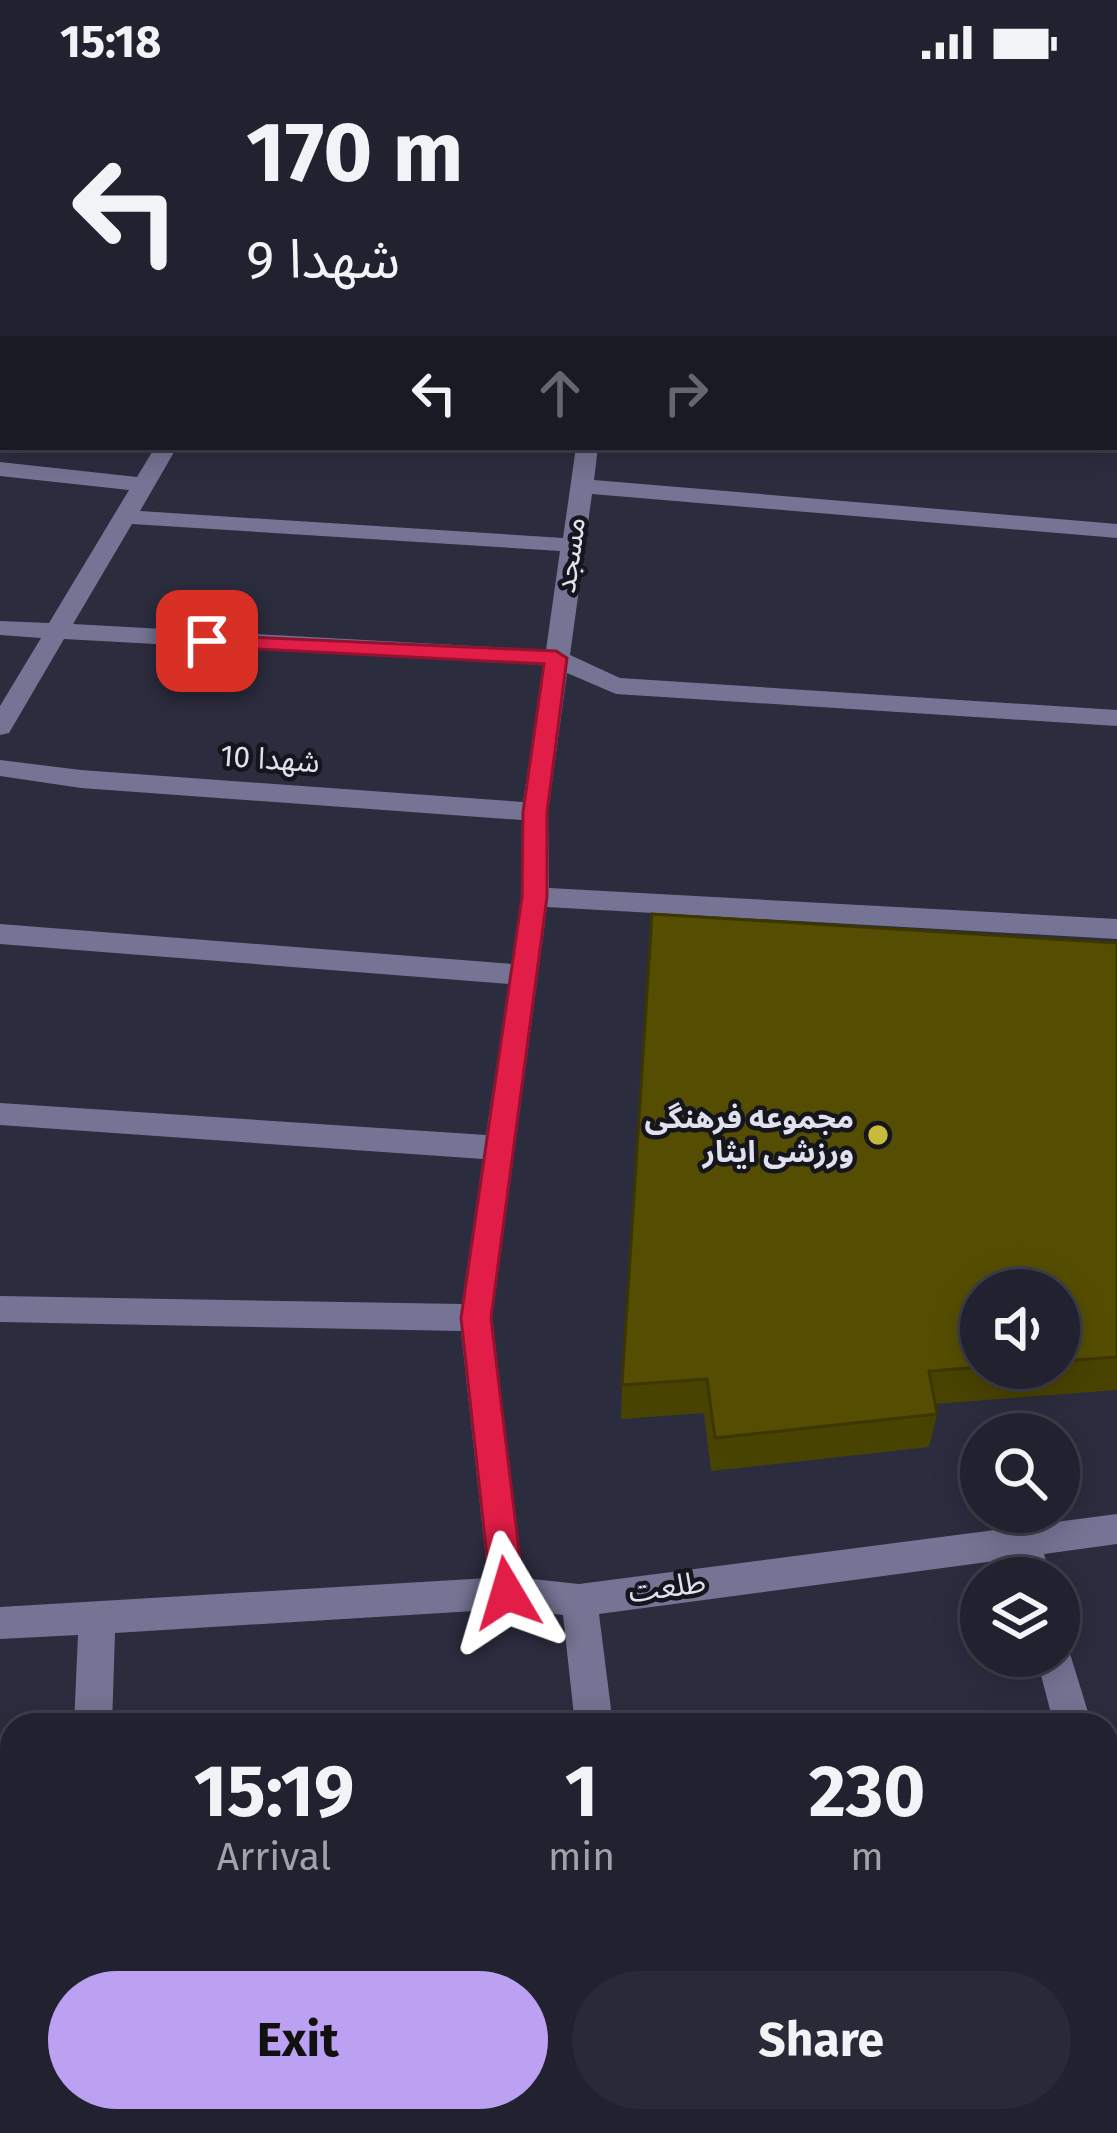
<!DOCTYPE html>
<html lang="en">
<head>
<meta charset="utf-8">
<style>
	:root { --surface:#21212f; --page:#292937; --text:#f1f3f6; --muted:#a2a3aa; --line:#3e3e4b; --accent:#bca0f2 }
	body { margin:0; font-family:"Fira Sans","Noto Sans Arabic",sans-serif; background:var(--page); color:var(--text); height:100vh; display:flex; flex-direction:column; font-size:45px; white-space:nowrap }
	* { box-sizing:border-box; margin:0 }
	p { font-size:39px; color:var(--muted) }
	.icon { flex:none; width:66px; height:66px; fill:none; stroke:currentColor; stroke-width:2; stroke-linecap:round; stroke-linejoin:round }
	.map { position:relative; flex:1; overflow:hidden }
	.sheet { position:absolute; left:0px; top:1629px; width:1119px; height:420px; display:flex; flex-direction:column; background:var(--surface); border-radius:36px 36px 0 0; box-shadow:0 6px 30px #0003,0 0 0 3px var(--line) }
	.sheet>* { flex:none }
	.hud { position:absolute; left:0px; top:0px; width:1119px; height:366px; box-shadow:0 6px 30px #0003,0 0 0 3px var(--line); background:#21212f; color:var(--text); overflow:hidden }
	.tools { position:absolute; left:960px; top:1185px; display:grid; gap:24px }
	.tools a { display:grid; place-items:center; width:120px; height:120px; border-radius:50%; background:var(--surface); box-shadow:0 6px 30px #0003,0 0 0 3px var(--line); font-size:60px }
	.pin { position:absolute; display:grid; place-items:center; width:102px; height:102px; color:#fff; margin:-51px; border-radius:24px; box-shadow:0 6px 18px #0006 }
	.me { position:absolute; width:132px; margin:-66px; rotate:353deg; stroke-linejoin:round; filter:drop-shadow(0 0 9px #0008) }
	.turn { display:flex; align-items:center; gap:42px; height:252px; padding:0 48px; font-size:54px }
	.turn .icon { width:156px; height:156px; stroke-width:2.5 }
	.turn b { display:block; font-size:84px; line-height:102px }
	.lanes { display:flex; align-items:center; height:114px; padding:0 48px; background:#0003; justify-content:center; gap:60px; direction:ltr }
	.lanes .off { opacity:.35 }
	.eta { display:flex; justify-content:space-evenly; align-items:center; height:204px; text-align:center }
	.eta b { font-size:72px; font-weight:700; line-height:84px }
	.cta { display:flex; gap:24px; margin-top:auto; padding:24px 48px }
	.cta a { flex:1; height:138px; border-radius:72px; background:var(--accent); color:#111; font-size:48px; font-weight:700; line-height:138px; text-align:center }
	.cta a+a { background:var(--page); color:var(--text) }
	.status { display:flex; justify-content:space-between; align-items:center; height:84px; padding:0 60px; background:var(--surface); direction:ltr }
	.status svg { height:33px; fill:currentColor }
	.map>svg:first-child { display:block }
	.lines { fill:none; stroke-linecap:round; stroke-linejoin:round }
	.minor { fill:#757494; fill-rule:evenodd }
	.wall { fill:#494302; fill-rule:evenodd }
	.building { fill:#554e02; stroke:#3c3701; stroke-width:3 }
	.route { fill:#e11d48; stroke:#92132f; stroke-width:3 }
	.poi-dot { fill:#c8bb3b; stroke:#15151e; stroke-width:4.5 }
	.labels { text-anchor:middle; stroke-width:9; stroke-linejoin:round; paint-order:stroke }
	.street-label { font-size:30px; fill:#e1e1ee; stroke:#15151e }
	.poi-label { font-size:30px; font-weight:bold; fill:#e1e1ee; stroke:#15151e; text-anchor:end }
</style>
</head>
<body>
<div class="status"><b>15:18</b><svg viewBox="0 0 49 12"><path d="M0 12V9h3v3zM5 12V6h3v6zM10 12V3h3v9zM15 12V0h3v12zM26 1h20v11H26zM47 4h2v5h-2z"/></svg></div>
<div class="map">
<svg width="1117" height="2049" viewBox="0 0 1117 2049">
	<rect width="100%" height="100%" fill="#2c2c3f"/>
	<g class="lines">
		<path class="minor" d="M 346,0 L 364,0 L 345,3 Z
			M 636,0 L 654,0 L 635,3 Z
			M 0,11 L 3,11 L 3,21 L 0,21 Z
			M 0,112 L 3,112 L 3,124 L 0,124 Z
			M 1116,151 L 1117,151 L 1117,163 L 1116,163 Z
			M 0,234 L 3,234 L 3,246 L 0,246 Z
			M 155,363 L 177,363 L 140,427 L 563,454 L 576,363 L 598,363 L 594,396 L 1117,440 L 1117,454 L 592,410 L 570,571 L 620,594 L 1117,626 L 1117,642 L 616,610 L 567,589 L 548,728 L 549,804 L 1117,835 L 1117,855 L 547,823 L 492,1234 L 523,1494 L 579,1500 L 1117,1430 L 1117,1460 L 1044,1470 L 1051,1494 L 1015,1494 L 1010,1475 L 599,1530 L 613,1641 L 575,1641 L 563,1531 L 507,1525 L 115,1549 L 112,1641 L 74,1641 L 78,1551 L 0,1555 L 0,1523 L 488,1494 L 461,1247 L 0,1238 L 0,1212 L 462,1220 L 483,1075 L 0,1041 L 0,1019 L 486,1051 L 509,900 L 0,860 L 0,840 L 512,880 L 521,813 L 522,736 L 81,704 L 0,692 L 0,676 L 81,686 L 523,718 L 544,581 L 64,555 L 9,649 L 0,651 L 0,622 L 41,554 L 0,551 L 0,537 L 49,539 L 129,406 L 0,392 L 0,378 L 137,393 ZM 132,440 L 560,467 L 546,566 L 73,540 Z
			M 1059,1557 L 1067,1560 L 1092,1641 L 1054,1641 L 1036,1572 L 1059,1572 Z
			M 1107,1746 L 1117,1750 L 1117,1820 L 1107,1816 Z
			M 58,2037 L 100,2037 L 99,2049 L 57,2049 Z
			M 618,2037 L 660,2037 L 662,2049 L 620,2049 Z"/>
	</g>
	<path class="wall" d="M 1117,859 L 1117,1306 L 935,1320 L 937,1330 L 929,1363 L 711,1387 L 704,1329 L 621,1335 L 622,1301 ZM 981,1206 L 1059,1206 L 1059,1284 L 981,1284 Z"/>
	<path class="building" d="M 652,830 L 1117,859 L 1117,1273 L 1059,1277 L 1059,1206 L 981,1206 L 981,1283 L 929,1287 L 937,1330 L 715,1354 L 707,1295 L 622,1301 Z"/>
	<path class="route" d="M 207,551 L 556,567 L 567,574 L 547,728 L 547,813 L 491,1234 L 524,1509 L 519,1519 L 507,1523 L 496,1519 L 491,1509 L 461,1234 L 522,813 L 523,728 L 544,580 L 199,562 L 196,557 Z"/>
	<circle class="poi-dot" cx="878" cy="1051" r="12"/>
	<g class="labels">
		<g class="street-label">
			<text transform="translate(570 471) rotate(-82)" y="10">مسجد</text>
			<text transform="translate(270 675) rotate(4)" y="10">شهدا 10</text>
			<text transform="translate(667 1503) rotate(-8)" y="10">طلعت</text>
		</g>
		<g class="poi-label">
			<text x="854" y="1044">مجموعه فرهنگی<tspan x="854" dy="34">ورزشی ایثار</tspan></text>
		</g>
	</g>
</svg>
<div class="tools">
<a><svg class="icon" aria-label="sound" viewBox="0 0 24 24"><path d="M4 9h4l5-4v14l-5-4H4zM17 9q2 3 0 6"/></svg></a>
<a><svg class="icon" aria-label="search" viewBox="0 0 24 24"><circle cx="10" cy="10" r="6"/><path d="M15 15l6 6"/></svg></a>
<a><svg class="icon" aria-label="layers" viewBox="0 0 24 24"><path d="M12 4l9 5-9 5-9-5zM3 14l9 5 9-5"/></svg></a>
</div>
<div class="pin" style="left:207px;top:557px;background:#d93025"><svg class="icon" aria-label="arrive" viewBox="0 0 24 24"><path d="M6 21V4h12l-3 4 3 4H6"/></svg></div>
<svg class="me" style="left:507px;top:1509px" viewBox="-20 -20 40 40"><path d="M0-17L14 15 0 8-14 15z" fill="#e11d48" stroke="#fff" stroke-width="4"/></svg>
<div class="hud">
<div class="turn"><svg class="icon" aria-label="left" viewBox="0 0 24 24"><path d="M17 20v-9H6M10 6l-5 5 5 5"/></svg><div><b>170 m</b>شهدا 9</div></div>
<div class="lanes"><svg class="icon" aria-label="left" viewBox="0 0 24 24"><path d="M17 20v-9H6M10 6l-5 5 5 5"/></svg><svg class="icon off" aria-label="ahead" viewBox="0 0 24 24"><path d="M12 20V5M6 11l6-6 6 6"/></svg><svg class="icon off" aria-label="right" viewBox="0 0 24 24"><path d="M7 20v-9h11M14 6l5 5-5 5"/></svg></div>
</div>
<section class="sheet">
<div class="eta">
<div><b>15:19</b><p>Arrival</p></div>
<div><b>1</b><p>min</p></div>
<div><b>230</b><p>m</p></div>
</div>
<div class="cta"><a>Exit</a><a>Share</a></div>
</section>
</div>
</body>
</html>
